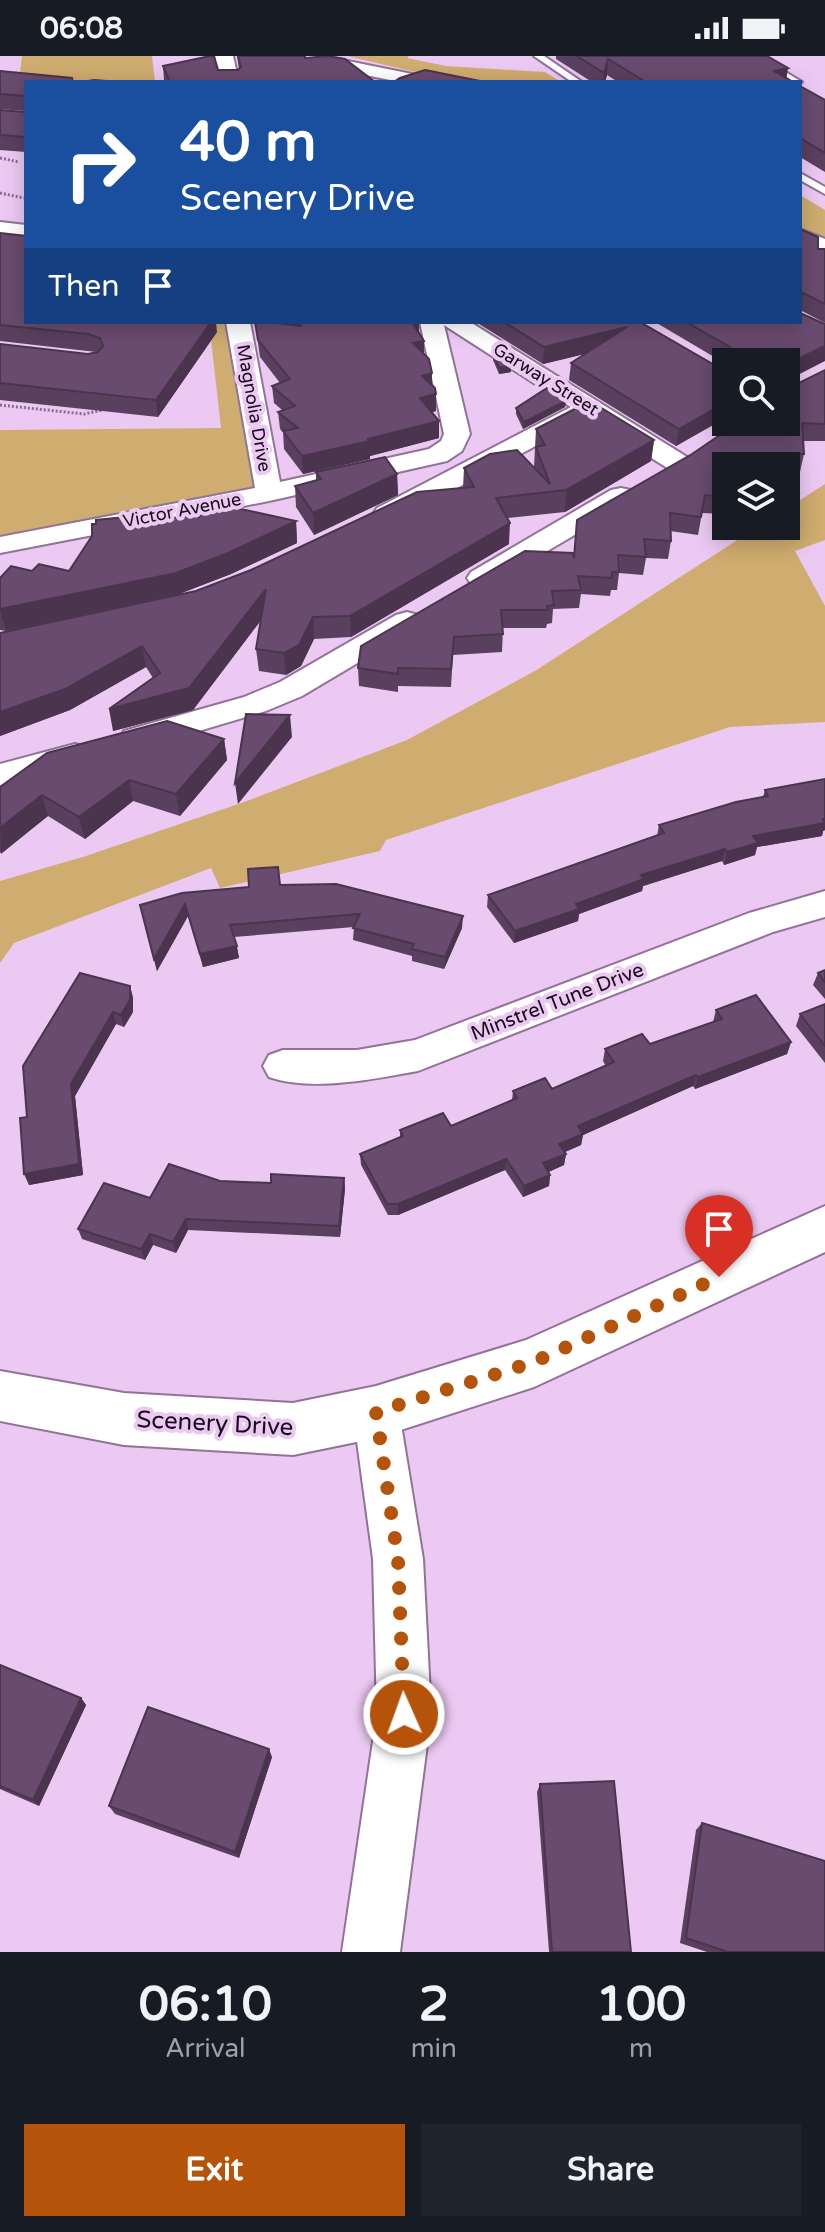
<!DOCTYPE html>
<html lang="en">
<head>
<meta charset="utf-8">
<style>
	:root { --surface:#171b24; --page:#20242c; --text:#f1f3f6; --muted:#9ea1a6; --accent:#b45309 }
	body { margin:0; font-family:"Varela Round",sans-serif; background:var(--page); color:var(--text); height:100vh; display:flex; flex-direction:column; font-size:30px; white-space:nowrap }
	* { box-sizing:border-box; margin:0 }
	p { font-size:26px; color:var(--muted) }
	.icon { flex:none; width:44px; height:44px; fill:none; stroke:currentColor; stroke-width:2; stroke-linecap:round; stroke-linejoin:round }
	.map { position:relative; height:1896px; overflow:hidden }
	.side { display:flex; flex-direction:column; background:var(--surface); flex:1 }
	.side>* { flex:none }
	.hud { position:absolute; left:24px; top:24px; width:778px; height:244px; border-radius:0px; box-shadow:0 4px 20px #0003; background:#1a4fa0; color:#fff; overflow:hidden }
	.fabs { position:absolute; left:712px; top:292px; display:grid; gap:16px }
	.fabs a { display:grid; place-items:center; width:88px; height:88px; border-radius:0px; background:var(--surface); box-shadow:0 4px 20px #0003; font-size:40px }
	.pin { position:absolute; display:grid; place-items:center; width:68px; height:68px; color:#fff; margin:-82px -34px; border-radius:50% 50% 50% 0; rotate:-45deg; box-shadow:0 0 8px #0007 }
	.pin .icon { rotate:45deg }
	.me { position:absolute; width:88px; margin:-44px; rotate:358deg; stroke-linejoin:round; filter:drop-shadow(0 0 6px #0008) }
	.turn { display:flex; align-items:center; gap:28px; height:168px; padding:0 24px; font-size:36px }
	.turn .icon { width:104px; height:104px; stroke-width:2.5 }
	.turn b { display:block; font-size:56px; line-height:68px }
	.then { display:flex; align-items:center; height:76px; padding:0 24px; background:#0003; gap:16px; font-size:30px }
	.eta { display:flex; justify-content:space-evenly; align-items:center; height:136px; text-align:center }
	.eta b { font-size:48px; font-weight:800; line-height:56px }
	.cta { display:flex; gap:16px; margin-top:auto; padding:16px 24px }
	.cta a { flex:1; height:92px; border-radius:0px; background:var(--accent); color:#fff; font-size:32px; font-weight:800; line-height:92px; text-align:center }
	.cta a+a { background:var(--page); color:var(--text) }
	.status { display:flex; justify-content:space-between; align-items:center; height:56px; padding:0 40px; background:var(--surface); direction:ltr }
	.status svg { height:22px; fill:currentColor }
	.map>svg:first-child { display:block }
	.green { fill:#cfac6f }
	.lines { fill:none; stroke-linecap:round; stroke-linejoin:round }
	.lane-casing { stroke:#927299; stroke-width:4 }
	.street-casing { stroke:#927299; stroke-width:4 }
	.secondary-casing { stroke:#927299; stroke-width:4 }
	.path { stroke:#866e8b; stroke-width:3; stroke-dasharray:2 2; stroke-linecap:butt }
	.lane { fill:#fff; fill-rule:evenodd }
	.street { fill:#fff; fill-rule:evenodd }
	.secondary { fill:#fff; fill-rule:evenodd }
	.wall { fill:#5a405f }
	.shaded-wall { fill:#4a344e }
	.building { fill:#694b6f; stroke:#4a344e; stroke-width:2 }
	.route { stroke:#b45309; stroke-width:14; stroke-dasharray:0 25.2 }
	.labels { text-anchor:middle; stroke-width:8; stroke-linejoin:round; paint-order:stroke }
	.far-street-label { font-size:18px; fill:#160b19; stroke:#ecc9f3 }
	.street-label { font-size:20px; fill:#160b19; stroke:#ecc9f3 }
	.near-street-label { font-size:24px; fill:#160b19; stroke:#ecc9f3 }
</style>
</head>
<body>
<div class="status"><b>06:08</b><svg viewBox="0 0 49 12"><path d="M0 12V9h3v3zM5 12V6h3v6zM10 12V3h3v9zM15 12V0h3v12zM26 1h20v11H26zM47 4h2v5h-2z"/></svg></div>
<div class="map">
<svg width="825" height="1896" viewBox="0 0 825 1896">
	<rect width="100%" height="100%" fill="#ecc9f3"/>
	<path class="green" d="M 22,0 L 152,0 L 155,26 L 19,25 Z
		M 347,0 L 409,0 L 407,2 L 446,10 L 545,16 L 561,26 L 458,26 Z
		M 800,139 L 825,154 L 825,183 L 800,172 Z
		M 209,266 L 229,266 L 254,433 L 0,480 L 0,374 L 221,372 Z
		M 825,428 L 825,484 L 795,495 L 825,550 L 825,666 L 730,671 L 386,784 L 380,795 L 220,832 L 211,812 L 14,887 L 0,907 L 0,825 L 86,800 L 247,745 L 407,684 L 535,615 L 759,470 L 786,470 L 786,453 Z"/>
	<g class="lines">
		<g class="lane-casing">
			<path id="lane" d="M 534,0 L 544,0 L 582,26 L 572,26 Z
				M 749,0 L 759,0 L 802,26 L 792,26 Z
				M 800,117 L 825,131 L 825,138 L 800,124 Z"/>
		</g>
		<g class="street-casing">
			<path id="street" d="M 215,0 L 233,0 L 239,26 L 221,26 Z
				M 287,0 L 323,0 L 427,21 L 436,26 L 400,26 L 296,5 Z
				M 0,166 L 26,169 L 26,181 L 0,178 Z
				M 800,173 L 825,183 L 825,198 L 800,187 Z
				M 226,266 L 250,266 L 280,426 L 429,393 L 441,385 L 444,378 L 420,266 L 470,266 L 687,401 L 691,407 L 687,413 L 669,413 L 588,362 L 397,464 L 387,466 L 377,464 L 373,458 L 377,452 L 571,351 L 444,269 L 470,378 L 462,395 L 447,405 L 269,445 L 0,497 L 0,481 L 255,432 Z
				M 621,432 L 631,434 L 635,440 L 631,446 L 491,528 L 481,531 L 471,528 L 467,522 L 471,516 L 611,434 Z
				M 407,556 L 418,559 L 422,565 L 418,571 L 302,640 L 266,655 L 135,694 L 124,691 L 119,683 L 124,675 L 244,641 L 280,626 L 396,559 Z
				M 75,688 L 87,691 L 91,699 L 87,707 L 0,730 L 0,708 Z
				M 825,835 L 825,861 L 773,876 L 418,1015 C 373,1023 313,1036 269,1021 L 263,1010 L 269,999 L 283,994 L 357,994 L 415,984 L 749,857 Z
				M 376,1334 L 393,1340 L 399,1356 L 423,1503 L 431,1658 L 400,1896 L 342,1896 L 377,1658 L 373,1503 L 353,1356 L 359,1340 Z"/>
		</g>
		<g class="secondary-casing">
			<path id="secondary" d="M 825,1150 L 825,1196 L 534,1331 L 376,1382 L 293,1399 L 124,1389 L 0,1365 L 0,1315 L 124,1337 L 293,1347 L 376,1330 L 526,1284 Z"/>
		</g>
		<path class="path" d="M 0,102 L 19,106
			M 0,137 L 24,142
			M 0,349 L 84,358 L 103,354"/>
		<use href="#lane" class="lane"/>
		<use href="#street" class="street"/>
		<use href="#secondary" class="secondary"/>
	</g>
	<path class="wall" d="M 237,0 L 305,0 L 305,2 L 375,26 L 165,26 L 164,24 L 163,10 L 238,14 L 239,13 Z
		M 556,0 L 767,0 L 787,22 L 793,26 L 618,26 L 607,19 L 605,26 L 592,26 L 556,3 Z
		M 0,15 L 26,26 L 26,96 L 0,94 L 0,54 L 25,56 L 25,55 L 0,53 Z
		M 800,30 L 825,44 L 825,116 L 800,101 Z
		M 800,173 L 818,193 L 825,193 L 825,267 L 800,254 Z
		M 0,177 L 26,266 L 217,276 L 158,361 L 0,344 L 0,288 L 88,298 L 96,296 L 0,285 Z
		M 255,266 L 279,268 L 277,266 L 419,266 L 419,277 L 424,298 L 432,317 L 432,329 L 436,355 L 432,356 L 439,382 L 370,400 L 370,403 L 303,418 L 284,393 L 283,376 L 280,373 L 278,356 L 282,354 L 274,347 L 272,330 L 280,327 L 260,301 Z
		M 476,266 L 640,266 L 718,311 L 726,313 L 726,362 L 676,390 L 569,324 L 571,307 L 585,298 L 543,308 Z
		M 655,266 L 800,266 L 788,324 L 787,331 L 791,331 L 825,314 L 825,385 L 803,385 L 804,398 L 800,416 L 786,415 L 786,410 L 726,410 L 726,458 L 702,457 L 698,479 L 670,475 L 671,485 L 668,503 L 646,502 L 643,519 L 619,517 L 617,534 L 611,534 L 610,540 L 581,538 L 579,552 L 553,553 L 552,567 L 547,568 L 546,572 L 503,572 L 502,596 L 453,599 L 451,631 L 398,630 L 398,636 L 359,630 L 358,612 L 574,502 L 692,398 L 786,366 L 786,306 L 726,306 L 726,308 Z
		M 494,298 L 511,316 L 499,318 L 493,304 Z
		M 566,345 L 565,351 L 523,373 L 516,358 L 516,352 Z
		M 536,373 L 654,384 L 651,405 L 565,456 L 507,462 L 509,488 L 351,581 L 314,583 L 301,610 L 286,619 L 259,615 L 256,593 L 261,564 L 193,654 L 113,675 L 153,622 L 146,611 L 70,654 L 0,680 L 0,577 L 196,535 L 463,432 L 464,412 L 534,411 Z
		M 316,416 L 397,418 L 398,439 L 314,479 L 296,451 L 295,430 L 316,424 Z
		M 223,454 L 296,465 L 297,487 L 231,518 L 179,538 L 6,575 L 0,574 L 0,522 L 32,515 L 69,515 L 135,460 L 136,465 L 199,461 Z
		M 224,683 L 227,704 L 180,760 L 133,745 L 85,783 L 48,760 L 0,797 L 0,731 Z
		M 825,723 L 825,774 L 823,775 L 822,780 L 757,791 L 755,799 L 724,809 L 722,805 L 643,830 L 642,835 L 579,858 L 578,865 L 514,887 L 487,851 L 488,839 L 657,780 L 659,769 L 763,741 L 765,734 Z
		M 280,829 L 462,872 L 444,913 L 412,905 L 412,900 L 353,884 L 354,871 L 234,881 L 239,902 L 203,911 L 188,860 L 157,915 L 140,849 Z
		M 825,914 L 825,943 L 813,929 L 818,917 Z
		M 130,930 L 133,942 L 133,956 L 124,971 L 116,968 L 75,1040 L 83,1119 L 29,1129 L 27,1061 Z
		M 825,948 L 825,1007 L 796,970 L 800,958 Z
		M 716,954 L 791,986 L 787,998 L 695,1033 L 693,1030 L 583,1079 L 581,1089 L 565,1096 L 566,1098 L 564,1109 L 548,1116 L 550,1119 L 549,1130 L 523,1141 L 505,1114 L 398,1159 L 388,1159 L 361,1109 L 360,1098 L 400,1082 L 400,1074 L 451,1070 L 512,1044 L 513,1035 L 552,1033 L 606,1010 L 603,1005 L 605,993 L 650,988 L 713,966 Z
		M 344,1122 L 345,1133 L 340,1181 L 188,1174 L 176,1197 L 153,1189 L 145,1204 L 82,1183 L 78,1173 L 150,1142 L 220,1125 L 271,1127 Z
		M 0,1609 L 81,1642 L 86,1649 L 39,1750 L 0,1733 Z
		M 272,1701 L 239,1802 L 115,1758 L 109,1750 Z
		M 540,1728 L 631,1896 L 549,1896 L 537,1736 Z
		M 702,1767 L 825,1896 L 707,1896 L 680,1887 L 696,1774 Z"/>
	<path class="shaded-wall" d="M 608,3 L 607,19 L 605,26 L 603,26 L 604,17 Z
		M 788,12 L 786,26 L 774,15 Z
		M 211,266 L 216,266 L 217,276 L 158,361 L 156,344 Z
		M 410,266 L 419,266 L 419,278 Z
		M 627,271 L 625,288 L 543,308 L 544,291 Z
		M 424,285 L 424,302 L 413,287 Z
		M 825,290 L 825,305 L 786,325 L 788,308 Z
		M 511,309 L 511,316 L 499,318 L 499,312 Z
		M 432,317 L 432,334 L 422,320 Z
		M 436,338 L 436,355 L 420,360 L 420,342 Z
		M 566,345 L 565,351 L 523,373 L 524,366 Z
		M 726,346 L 724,362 L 676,390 L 679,373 Z
		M 439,365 L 439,382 L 370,400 L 370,403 L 303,418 L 302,400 Z
		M 654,384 L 651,405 L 565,456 L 566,434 Z
		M 397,418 L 398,439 L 314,479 L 313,457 Z
		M 296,465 L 297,487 L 231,518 L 179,538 L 6,575 L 0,554 Z
		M 510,467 L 509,488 L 351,581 L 350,560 Z
		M 266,533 L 268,555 L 193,654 L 113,675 L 109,653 L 189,632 Z
		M 313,561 L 314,583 L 301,610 L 286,619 L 284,597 Z
		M 142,590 L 146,611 L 70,654 L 0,680 L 0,656 Z
		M 290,659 L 292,681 L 238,748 L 235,727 Z
		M 224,683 L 227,704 L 180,760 L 176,738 Z
		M 129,724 L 133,745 L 85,783 L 79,761 Z
		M 42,739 L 48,760 L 1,798 L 0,772 Z
		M 825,763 L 825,774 L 823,775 L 822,780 L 757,791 L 755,799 L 724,809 L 727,796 L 753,780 Z
		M 725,793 L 722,805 L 643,830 L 642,835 L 579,858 L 578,865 L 514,887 L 515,875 L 576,848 L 641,819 Z
		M 185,848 L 188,860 L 157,915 L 154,903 Z
		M 463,860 L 462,872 L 444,913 L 445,901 Z
		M 237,890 L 239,902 L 203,911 L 200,898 Z
		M 130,930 L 133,942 L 133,956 L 124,971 L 121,959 Z
		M 113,956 L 116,968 L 75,1040 L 83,1119 L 29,1129 L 24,1118 L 71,1028 Z
		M 791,986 L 787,998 L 695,1033 L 698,1021 Z
		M 696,1019 L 693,1030 L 583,1079 L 581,1089 L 558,1099 L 559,1088 L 578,1070 Z
		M 566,1098 L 564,1109 L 542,1119 L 543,1107 Z
		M 506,1103 L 505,1114 L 398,1159 L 398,1148 Z
		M 550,1119 L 549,1130 L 523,1141 L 524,1130 Z
		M 344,1122 L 345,1133 L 340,1181 L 339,1170 Z
		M 186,1163 L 188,1174 L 176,1197 L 173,1186 Z
		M 150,1178 L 153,1189 L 145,1204 L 141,1193 Z
		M 81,1642 L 86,1649 L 39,1750 L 33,1744 Z
		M 269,1693 L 272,1701 L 239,1802 L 235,1796 Z"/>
	<path class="building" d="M 210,0 L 214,0 L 218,14 L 238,14 L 241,11 L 238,0 L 305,0 L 305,2 L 328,0 L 345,3 L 375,26 L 170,26 L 163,10 Z
		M 577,0 L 767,0 L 788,12 L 774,15 L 793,26 L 646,26 L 608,3 L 604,17 Z
		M 425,14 L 485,26 L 394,26 L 400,22 Z
		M 0,15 L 72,22 L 73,26 L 26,26 L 26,81 L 0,79 L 0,54 L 25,56 L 25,40 L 0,38 Z
		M 94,24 L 119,26 L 82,26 Z
		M 800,30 L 825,44 L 825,97 L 800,82 Z
		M 800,173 L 818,181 L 818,193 L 825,193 L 825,248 L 803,237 L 800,246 Z
		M 0,177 L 26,180 L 26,266 L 211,266 L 156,344 L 0,327 L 0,288 L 88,298 L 98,296 L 103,290 L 100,282 L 88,278 L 0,269 Z
		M 800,257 L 825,268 L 825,290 L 788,308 L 787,331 L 791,331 L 825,314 L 825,368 L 802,367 L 804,398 L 777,397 L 776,410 L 726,410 L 726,441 L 705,439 L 701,461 L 670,457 L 671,485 L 644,483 L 646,501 L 618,499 L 619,516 L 612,516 L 612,522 L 578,520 L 581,534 L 552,535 L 554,549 L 547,550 L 548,554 L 501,554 L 503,578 L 454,581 L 451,613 L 398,612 L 398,618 L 358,612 L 361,590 L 525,495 L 573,497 L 574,502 L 577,464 L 692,398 L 739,366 L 786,366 L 786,306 L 731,306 L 730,291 L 686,266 L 800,266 Z
		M 255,266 L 267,266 L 302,270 L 296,266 L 412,266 L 424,285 L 413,287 L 429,303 L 432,317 L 422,320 L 435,332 L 436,338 L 420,342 L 439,365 L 368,383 L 370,385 L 302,400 L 283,375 L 298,372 L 278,356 L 295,350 L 272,330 L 290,323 L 258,284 Z
		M 504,266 L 640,266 L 718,311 L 726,313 L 726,346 L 679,373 L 571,307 L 627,271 L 544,291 Z
		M 494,298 L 511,309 L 499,312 Z
		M 547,332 L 566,345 L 524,366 L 516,352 Z
		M 590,345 L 654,384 L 566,434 L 496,442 L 510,467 L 350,560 L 313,561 L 299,589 L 284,597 L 256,593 L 266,533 L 189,632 L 109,653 L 160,617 L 142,590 L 65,633 L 0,656 L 0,577 L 196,535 L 251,514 L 417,436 L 474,431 L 464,412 L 490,398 L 517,394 L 550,428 L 536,391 L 545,389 L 536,373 Z
		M 385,401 L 397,418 L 313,457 L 295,430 L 321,423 L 316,416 Z
		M 227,450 L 296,465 L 228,497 L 176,517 L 0,553 L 0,522 L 11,510 L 32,515 L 39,508 L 69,515 L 92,480 L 92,468 L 96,468 L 96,464 L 135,460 L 135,465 L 182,461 L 185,458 L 199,461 L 208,451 L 223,454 Z
		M 246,658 L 290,659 L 235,727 Z
		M 167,665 L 224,683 L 176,738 L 129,724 L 79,761 L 42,739 L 0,772 L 0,731 L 47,697 Z
		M 825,723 L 825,763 L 823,763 L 825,767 L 753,780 L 758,787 L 727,796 L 725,793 L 641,819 L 644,823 L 576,848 L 579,853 L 515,875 L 488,839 L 664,777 L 659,769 L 736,746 L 768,740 L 765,734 Z
		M 278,811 L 280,829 L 336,828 L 463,860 L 445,901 L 412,893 L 414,888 L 353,872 L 360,858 L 230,869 L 237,890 L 200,898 L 185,848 L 154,903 L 140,849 L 182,837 L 249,831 L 248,813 Z
		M 825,914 L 825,926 L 818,917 Z
		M 80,917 L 130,930 L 130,944 L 121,959 L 113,956 L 71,1028 L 79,1108 L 24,1118 L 20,1062 L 27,1061 L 23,1010 Z
		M 756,939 L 791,986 L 698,1021 L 696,1019 L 578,1070 L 583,1078 L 559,1088 L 566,1098 L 543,1107 L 550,1119 L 524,1130 L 506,1103 L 398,1148 L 387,1148 L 360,1098 L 403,1080 L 400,1074 L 443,1057 L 451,1070 L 517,1042 L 513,1035 L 545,1022 L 552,1033 L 614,1006 L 605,993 L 642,978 L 650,988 L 722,963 L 716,954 Z
		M 825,948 L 825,990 L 800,958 Z
		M 169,1108 L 220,1125 L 271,1127 L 271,1118 L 344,1122 L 339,1170 L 186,1163 L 173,1186 L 150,1178 L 141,1193 L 78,1173 L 104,1127 L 150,1142 Z
		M 0,1609 L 81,1642 L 33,1744 L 0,1730 Z
		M 148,1651 L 269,1693 L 235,1796 L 109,1750 Z
		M 614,1725 L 631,1896 L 552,1896 L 540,1728 Z
		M 702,1767 L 825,1805 L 825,1896 L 728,1896 L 686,1882 Z"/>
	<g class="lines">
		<path class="route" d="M 404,1658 L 398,1503 L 376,1356 L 534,1306 L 719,1221"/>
	</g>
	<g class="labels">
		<g class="far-street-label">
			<text transform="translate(546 323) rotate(32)" y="6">Garway Street</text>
			<text transform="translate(254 352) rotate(80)" y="6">Magnolia Drive</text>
			<text transform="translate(182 454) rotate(-11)" y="6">Victor Avenue</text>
		</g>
		<g class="street-label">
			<text transform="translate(557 945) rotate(-21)" y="7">Minstrel Tune Drive</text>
		</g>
		<g class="near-street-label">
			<text transform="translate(215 1367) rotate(3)" y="8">Scenery Drive</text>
		</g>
	</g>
</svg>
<div class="fabs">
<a><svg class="icon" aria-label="search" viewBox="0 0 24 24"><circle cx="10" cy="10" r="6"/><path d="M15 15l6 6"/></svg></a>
<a><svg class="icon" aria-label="layers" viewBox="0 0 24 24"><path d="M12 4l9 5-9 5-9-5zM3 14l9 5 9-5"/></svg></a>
</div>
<div class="pin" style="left:719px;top:1221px;background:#d93025"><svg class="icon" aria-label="arrive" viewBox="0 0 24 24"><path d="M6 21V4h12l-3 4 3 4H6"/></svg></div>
<svg class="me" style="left:404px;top:1658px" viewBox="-20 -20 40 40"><circle r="17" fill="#b45309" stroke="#fff" stroke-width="3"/><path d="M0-11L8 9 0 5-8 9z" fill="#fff"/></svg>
<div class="hud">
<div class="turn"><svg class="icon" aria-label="right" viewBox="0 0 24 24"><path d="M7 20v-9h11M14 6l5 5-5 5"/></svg><div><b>40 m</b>Scenery Drive</div></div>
<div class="then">Then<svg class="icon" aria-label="arrive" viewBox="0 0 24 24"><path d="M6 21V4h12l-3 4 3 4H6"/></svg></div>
</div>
</div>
<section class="side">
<div class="eta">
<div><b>06:10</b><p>Arrival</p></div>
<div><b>2</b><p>min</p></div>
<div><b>100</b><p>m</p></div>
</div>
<div class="cta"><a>Exit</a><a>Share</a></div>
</section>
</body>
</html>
